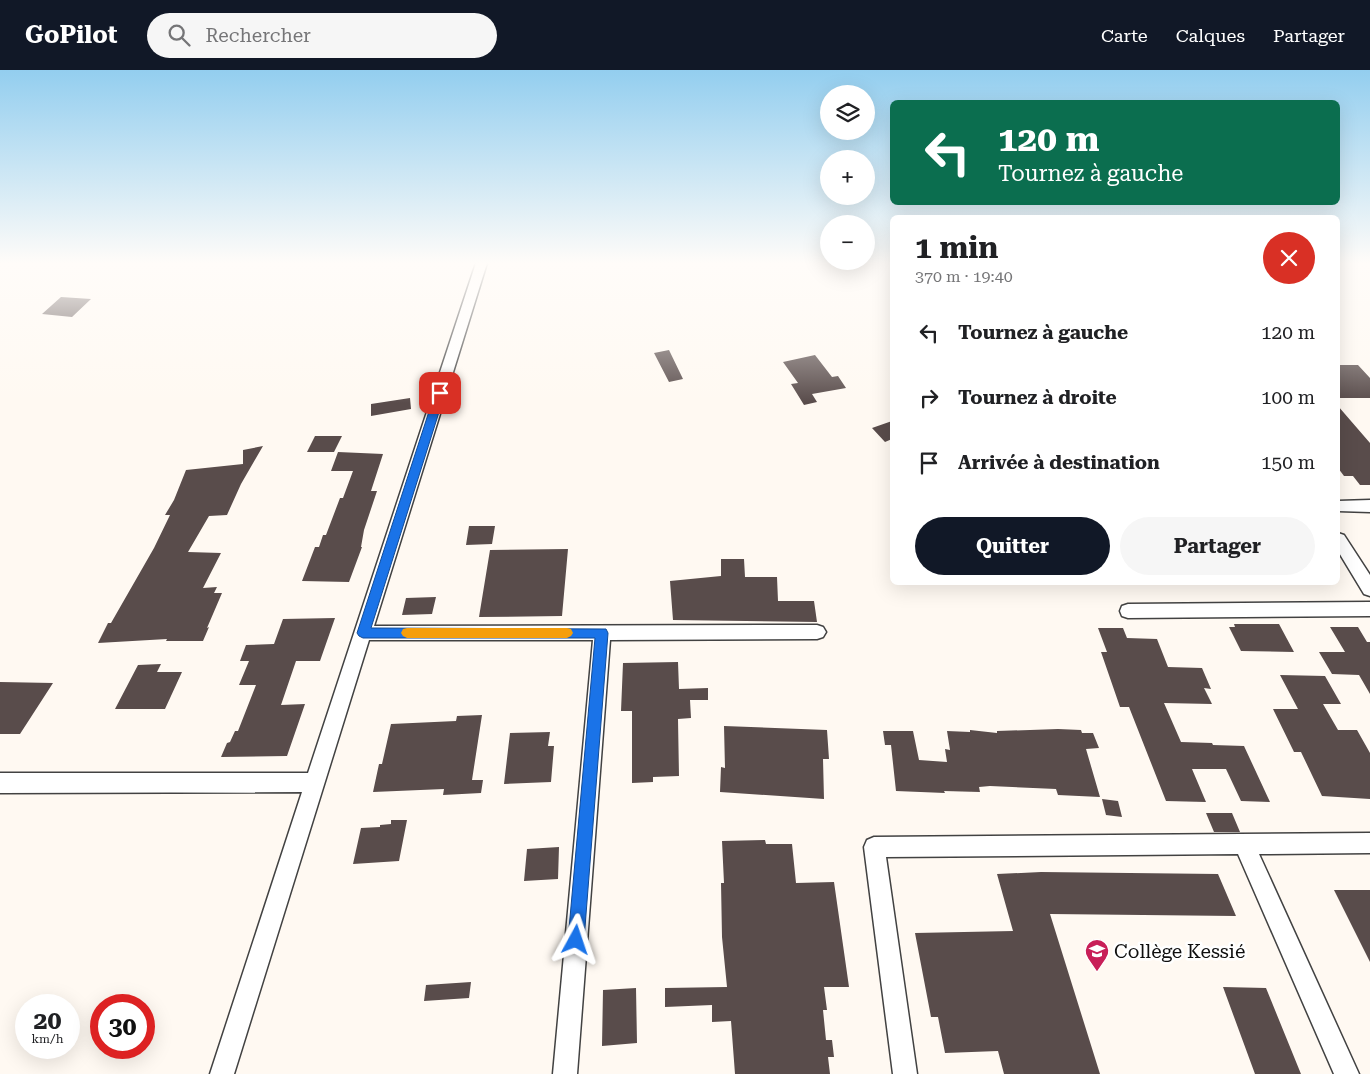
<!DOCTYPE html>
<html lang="fr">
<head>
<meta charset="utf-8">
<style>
	:root { --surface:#fff; --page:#f6f6f6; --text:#202124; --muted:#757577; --accent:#111827 }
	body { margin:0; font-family:"Roboto Serif",serif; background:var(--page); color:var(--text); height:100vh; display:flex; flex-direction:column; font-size:19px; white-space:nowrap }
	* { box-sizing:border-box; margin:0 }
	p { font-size:16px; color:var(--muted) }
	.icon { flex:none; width:28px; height:28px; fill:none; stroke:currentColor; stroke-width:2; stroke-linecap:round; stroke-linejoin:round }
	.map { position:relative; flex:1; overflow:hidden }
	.details { position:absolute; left:890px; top:145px; width:450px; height:370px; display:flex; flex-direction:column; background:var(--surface); border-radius:8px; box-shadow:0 5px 20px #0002 }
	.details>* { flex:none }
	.top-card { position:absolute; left:890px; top:30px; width:450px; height:105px; border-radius:8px; box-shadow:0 5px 20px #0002; background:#0b6e4f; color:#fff; overflow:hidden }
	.buttons { position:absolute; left:820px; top:15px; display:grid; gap:10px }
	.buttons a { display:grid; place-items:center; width:55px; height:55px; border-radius:50%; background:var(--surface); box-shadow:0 5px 20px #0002; font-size:25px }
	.speed { position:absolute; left:15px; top:924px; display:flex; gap:10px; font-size:25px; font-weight:700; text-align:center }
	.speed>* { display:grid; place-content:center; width:65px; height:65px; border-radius:50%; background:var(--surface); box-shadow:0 5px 20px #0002; line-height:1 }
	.speed small { font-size:12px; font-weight:400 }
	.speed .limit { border:8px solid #d22; background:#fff; color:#111 }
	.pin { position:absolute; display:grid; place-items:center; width:42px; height:42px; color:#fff; margin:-21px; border-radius:10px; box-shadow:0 2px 8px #0006 }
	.me { position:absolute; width:55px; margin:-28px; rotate:5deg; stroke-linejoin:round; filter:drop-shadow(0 0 4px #0008) }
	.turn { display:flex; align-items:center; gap:18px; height:105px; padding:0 25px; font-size:22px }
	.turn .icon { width:65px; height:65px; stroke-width:2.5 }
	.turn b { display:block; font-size:35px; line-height:42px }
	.round { display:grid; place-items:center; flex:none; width:52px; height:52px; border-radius:26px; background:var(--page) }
	.summary { display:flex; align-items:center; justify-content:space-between; height:85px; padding:0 25px }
	h1 { font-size:30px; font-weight:700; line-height:38px }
	.primary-button { display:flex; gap:10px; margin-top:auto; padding:10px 25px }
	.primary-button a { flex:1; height:58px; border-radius:30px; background:var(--accent); color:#fff; font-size:20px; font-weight:700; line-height:58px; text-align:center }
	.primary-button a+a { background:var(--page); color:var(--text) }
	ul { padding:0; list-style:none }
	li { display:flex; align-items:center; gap:15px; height:65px; padding:0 25px }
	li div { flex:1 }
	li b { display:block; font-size:19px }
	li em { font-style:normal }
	header { display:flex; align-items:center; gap:30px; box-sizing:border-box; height:70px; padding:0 25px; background:var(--accent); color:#fff }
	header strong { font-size:24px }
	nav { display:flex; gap:28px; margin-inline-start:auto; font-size:18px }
	.search { width:350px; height:45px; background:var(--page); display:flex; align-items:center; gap:12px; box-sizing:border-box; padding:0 18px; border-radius:28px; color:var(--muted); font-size:19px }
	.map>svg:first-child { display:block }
	.building { fill:#594c4b }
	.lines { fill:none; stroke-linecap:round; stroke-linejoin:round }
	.minor-casing { stroke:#424242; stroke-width:3 }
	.minor { fill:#fff; fill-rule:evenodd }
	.route { fill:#1a73e8; stroke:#114b97 }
	.slow { fill:#f59e0b }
	.labels { text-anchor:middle; stroke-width:5; stroke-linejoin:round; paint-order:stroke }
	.near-poi-label { font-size:19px; fill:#0f0f0f; stroke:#fff; text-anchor:start }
</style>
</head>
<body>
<header>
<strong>GoPilot</strong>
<div class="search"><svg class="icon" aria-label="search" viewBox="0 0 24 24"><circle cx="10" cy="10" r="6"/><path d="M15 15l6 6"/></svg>Rechercher</div>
<nav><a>Carte</a><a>Calques</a><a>Partager</a></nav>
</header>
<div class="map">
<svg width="1370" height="1004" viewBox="0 0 1370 1004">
	<rect width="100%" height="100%" fill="#fff9f2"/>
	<path class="building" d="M 61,227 L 91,229 L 72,247 L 42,244 Z
		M 669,280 L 683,309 L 669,312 L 654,283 Z
		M 815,285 L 832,307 L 838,306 L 846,318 L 812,324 L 817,332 L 804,335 L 791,314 L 798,313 L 783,292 Z
		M 1338,295 L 1358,295 L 1370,308 L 1370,328 L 1338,328 Z
		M 410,328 L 411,339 L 371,346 L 371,334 Z
		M 1338,336 L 1370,373 L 1370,415 L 1360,415 L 1353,406 L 1344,406 L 1338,398 Z
		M 892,351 L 892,369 L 885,372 L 872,358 Z
		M 315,366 L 342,366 L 334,382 L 307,382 Z
		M 263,376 L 241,414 L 227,445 L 209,446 L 188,482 L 221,483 L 203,518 L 217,517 L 214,523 L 222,523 L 207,558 L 209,557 L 203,571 L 166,571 L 167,569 L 98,573 L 108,553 L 111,553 L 154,478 L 170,445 L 165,445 L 174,430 L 186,400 L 243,394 L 243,380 Z
		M 338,382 L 383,384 L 371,421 L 377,421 L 364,460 L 361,477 L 362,477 L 349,512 L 302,511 L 315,477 L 319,477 L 323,465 L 326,465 L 340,428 L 343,428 L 353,401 L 331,401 Z
		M 469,456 L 495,456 L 492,474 L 466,475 Z
		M 568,479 L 562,546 L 479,547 L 490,480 Z
		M 721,489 L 744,489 L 745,507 L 777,507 L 778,531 L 814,531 L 817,552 L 673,550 L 670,511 L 721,506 Z
		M 436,527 L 432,544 L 402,545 L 406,528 Z
		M 335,548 L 320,591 L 296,591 L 281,635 L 305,634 L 287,686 L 221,687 L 227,673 L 230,672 L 235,661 L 238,661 L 256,615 L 239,615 L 249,591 L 240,591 L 246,575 L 274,574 L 283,549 Z
		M 1234,554 L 1279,554 L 1294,582 L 1241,581 L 1229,557 L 1235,557 Z
		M 1330,557 L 1358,557 L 1367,572 L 1370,572 L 1370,624 L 1359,605 L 1332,604 L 1319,582 L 1345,582 Z
		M 1098,558 L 1123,558 L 1127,568 L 1157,569 L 1168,597 L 1202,598 L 1211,619 L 1204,618 L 1212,634 L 1164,633 L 1181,672 L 1212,673 L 1213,675 L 1244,676 L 1270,732 L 1241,731 L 1226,699 L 1192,699 L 1206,732 L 1166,731 L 1129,637 L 1120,637 L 1101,582 L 1107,582 Z
		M 678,592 L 679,619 L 708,618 L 708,630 L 690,630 L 691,648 L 678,649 L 679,706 L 653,707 L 653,712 L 632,713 L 632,641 L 621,641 L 623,593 Z
		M 161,594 L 157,602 L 182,602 L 165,639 L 115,639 L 138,595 Z
		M 1280,605 L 1325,606 L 1341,634 L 1323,634 L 1338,660 L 1357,660 L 1370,683 L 1370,729 L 1322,726 L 1301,682 L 1294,682 L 1273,639 L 1298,639 Z
		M 0,612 L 53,613 L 20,664 L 0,664 Z
		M 482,645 L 472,710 L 483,710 L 481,723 L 443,725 L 444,719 L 373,722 L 379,694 L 382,694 L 391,654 L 456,651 L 457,646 Z
		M 724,656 L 827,660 L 829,689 L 823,689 L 824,729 L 720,722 L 721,697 L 725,698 Z
		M 1058,659 L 1081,660 L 1082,663 L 1093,663 L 1099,678 L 1086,679 L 1100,727 L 1058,725 L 1056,719 L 990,716 L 979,717 L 980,722 L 944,721 L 945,723 L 896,721 L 891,675 L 885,675 L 883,661 L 913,661 L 919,690 L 947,692 L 945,679 L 950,680 L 947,661 L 970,662 L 970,660 L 997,663 L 997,661 Z
		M 550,662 L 548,676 L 554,676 L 551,712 L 504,714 L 510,663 Z
		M 1102,729 L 1118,731 L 1122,747 L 1106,745 Z
		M 1206,743 L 1232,743 L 1240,762 L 1214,762 Z
		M 391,750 L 407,750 L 399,791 L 353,794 L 361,758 L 380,757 L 380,755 L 391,754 Z
		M 765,770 L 766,774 L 792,774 L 796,813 L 834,812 L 849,917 L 824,917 L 827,940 L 823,940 L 826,970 L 832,970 L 834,987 L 828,987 L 830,1004 L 735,1004 L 731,951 L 712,952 L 712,935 L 665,937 L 665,918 L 727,917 L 722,867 L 721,813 L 724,813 L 722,771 Z
		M 559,777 L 558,809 L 524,811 L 527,779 Z
		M 1041,802 L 1218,804 L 1236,846 L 1050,844 L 1100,1004 L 1004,1004 L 998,981 L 945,983 L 938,947 L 931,947 L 915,863 L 1013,861 L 997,804 Z
		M 1334,820 L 1370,820 L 1370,892 Z
		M 471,912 L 469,928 L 424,931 L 426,915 Z
		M 1223,917 L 1266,918 L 1301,1004 L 1255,1004 Z
		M 636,918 L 637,973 L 602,976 L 603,920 Z"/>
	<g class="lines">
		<g class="minor-casing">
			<path id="minor" d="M 476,193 L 487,193 L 374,556 L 817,555 L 823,557 L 826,562 L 823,567 L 817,569 L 610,570 L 577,1004 L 553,1004 L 593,570 L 369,570 L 234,1004 L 210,1004 L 302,722 L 0,723 L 0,703 L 308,703 Z
				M 1370,430 L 1370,442 L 1338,441 L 1338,431 Z
				M 1338,463 L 1344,465 L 1370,505 L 1370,526 L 1364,524 L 1338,481 Z
				M 1370,532 L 1370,546 L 1128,548 L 1122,546 L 1120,541 L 1122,536 L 1128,534 Z
				M 1370,763 L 1370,783 L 1259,784 L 1359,1004 L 1334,1004 L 1238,784 L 886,787 L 917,1004 L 893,1004 L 864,777 L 867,770 L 874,767 Z"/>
		</g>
		<use href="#minor" class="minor"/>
	</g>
	<linearGradient id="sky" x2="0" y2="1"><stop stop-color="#93ceef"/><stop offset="0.58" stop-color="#fffcf9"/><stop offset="1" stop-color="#fffcf9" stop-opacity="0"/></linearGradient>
	<rect width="1370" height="333" fill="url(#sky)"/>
	<path class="route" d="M 440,320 L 445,323 L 371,558 L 606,559 L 608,563 L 584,870 L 582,875 L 576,877 L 571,875 L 568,870 L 595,568 L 363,568 L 359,566 L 357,563 L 435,323 Z"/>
	<path class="slow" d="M 407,558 L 567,558 L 571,559 L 573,563 L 571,566 L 567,568 L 407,568 L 403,566 L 401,563 L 403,559 Z"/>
	<defs>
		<g id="university-pin" transform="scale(1.25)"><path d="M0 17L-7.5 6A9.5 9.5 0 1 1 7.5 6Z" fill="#c81f58" stroke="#fff"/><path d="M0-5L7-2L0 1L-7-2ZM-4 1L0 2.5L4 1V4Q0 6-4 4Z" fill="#fff"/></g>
	</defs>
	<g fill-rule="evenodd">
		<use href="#university-pin" x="1097" y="881"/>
	</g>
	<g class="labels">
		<g class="near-poi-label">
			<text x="1114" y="888">Collège Kessié</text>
		</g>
	</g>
</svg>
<div class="buttons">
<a><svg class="icon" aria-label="layers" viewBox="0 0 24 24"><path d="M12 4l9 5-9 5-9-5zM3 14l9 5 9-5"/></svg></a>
<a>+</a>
<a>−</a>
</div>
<div class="speed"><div>20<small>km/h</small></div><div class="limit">30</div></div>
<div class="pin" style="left:440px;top:323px;background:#d93025"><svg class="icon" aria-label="arrive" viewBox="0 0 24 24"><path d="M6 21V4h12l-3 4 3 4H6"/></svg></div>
<svg class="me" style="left:576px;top:870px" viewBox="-20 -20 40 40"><path d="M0-17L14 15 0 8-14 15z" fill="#1a73e8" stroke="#fff" stroke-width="4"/></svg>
<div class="top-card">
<div class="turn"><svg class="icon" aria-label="left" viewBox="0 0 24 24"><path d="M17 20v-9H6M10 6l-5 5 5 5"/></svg><div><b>120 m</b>Tournez à gauche</div></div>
</div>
<section class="details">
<div class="summary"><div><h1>1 min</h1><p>370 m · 19:40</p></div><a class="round" style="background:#d93025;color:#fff"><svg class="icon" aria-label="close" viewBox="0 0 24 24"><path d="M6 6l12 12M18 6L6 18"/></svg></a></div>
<ul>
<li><svg class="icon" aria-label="left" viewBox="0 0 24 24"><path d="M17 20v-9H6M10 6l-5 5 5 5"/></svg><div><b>Tournez à gauche</b></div><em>120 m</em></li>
<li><svg class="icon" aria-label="right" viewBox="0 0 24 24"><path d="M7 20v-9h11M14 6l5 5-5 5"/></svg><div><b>Tournez à droite</b></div><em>100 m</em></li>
<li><svg class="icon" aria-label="arrive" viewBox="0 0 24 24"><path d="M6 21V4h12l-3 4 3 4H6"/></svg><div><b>Arrivée à destination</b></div><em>150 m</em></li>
</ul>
<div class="primary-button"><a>Quitter</a><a>Partager</a></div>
</section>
</div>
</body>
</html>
